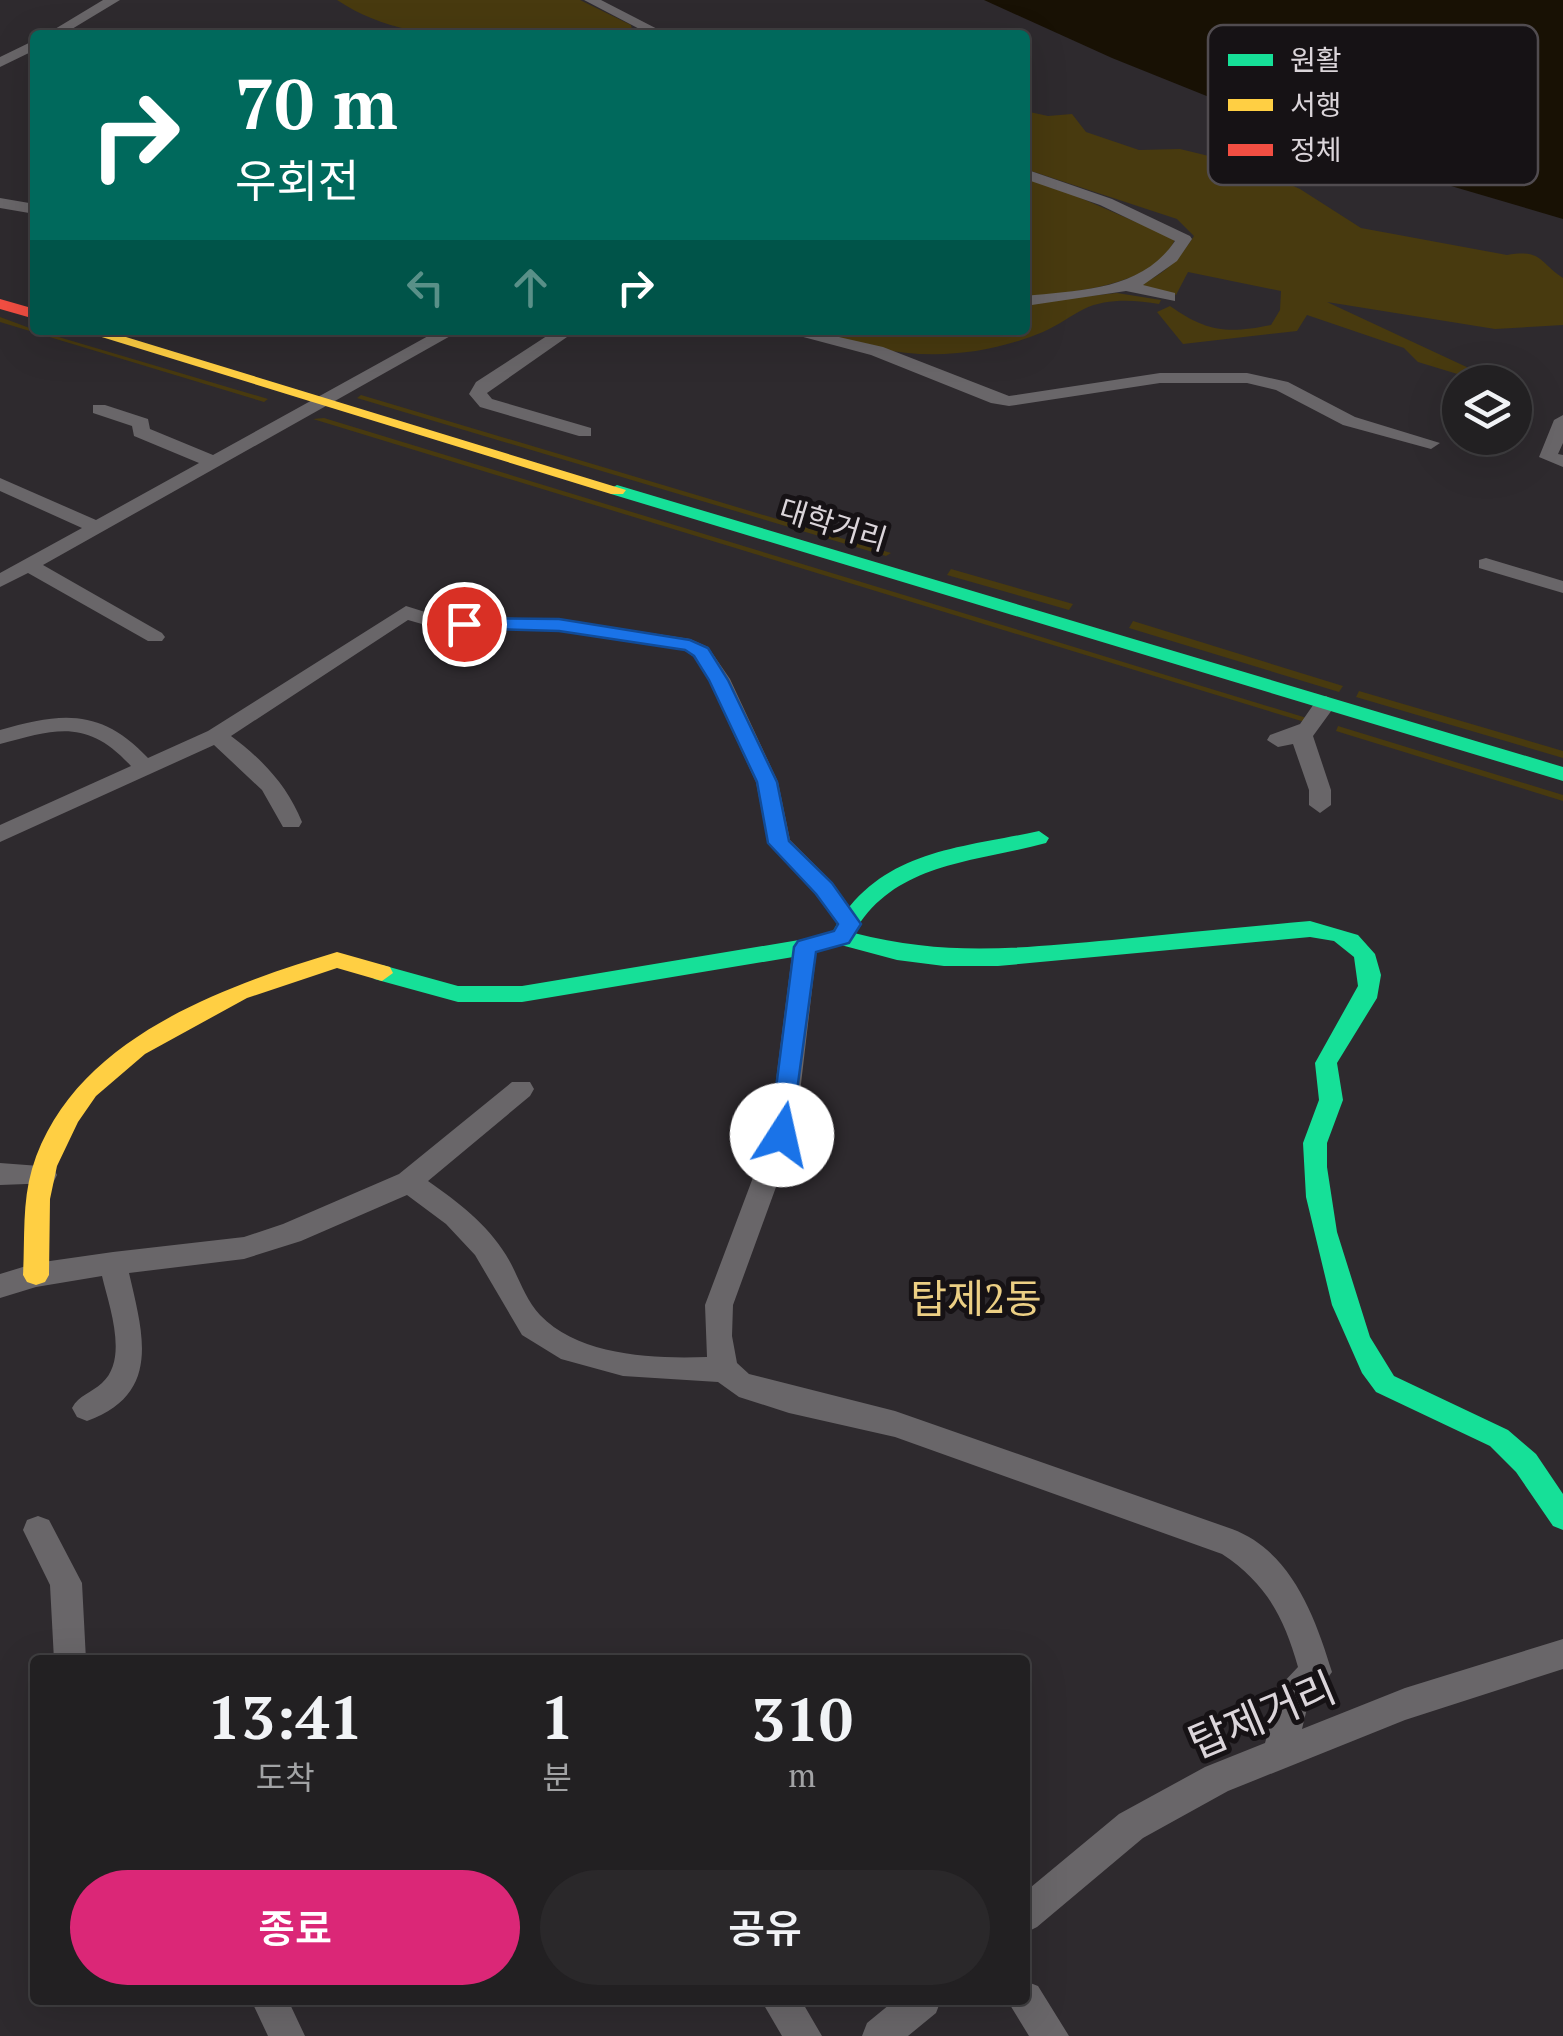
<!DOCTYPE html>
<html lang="ko">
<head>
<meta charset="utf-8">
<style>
	:root { --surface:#222022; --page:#2a282a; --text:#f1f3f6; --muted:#a2a3a5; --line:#3f3e40; --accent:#db2777 }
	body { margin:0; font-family:"PT Serif","Noto Sans KR",serif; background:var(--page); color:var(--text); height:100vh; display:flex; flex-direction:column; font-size:38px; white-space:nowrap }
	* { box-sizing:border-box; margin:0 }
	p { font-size:32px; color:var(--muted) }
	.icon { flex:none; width:55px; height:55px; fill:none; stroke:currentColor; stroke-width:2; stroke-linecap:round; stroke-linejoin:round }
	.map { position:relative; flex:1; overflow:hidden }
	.drawer { position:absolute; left:30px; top:1655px; width:1000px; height:350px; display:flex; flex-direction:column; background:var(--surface); border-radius:10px; box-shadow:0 10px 40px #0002,0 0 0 2px var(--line) }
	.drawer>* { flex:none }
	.top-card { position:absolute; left:30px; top:30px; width:1000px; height:305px; border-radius:10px; box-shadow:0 10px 40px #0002,0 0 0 2px var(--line); background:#00695c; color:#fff; overflow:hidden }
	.buttons { position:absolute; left:1442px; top:365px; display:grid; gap:20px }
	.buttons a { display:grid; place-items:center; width:90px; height:90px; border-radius:50%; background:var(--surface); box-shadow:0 10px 40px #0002,0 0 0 2px var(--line); font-size:50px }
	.pin { position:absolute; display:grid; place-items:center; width:85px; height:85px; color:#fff; margin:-42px; border:5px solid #fff; border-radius:50%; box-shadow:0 2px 10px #0007 }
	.me { position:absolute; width:110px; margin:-55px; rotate:10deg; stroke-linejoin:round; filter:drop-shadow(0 0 8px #0008) }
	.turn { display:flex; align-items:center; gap:35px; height:210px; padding:0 40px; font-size:45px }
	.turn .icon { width:130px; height:130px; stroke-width:2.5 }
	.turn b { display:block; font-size:70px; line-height:85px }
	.lanes { display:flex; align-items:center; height:95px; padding:0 40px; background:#0003; justify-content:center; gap:50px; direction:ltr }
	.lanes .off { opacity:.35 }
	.eta { display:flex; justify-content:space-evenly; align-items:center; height:170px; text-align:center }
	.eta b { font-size:60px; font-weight:600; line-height:70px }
	.primary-button { display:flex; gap:20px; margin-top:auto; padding:20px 40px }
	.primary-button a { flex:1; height:115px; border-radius:60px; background:var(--accent); color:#fff; font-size:40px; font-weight:600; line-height:115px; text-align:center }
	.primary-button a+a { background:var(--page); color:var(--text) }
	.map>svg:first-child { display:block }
	.green { fill:#483a0f }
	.water { fill:#181104 }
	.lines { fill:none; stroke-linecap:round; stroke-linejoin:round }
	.street { fill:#696669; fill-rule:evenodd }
	.fast { fill:#16e098; fill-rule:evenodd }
	.slow { fill:#ffcf43; fill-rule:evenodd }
	.jam { fill:#f24e42; fill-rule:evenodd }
	.route { fill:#1a73e8; stroke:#114b97; stroke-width:2.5 }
	.labels { text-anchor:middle; stroke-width:10; stroke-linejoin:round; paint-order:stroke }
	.far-street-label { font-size:30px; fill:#dbd5da; stroke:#161215 }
	.quarter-label { font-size:40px; fill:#eccf84; stroke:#161215 }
	.near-street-label { font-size:42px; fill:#dbd5da; stroke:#161215 }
	.key { fill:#161215; stroke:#514c50; stroke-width:2.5 }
	.key-label { font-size:28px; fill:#dbd5da }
</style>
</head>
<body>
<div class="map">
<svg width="1563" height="2036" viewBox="0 0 1563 2036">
	<rect width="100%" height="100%" fill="#2e2a2e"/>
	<path class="green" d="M 337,0 L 580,0 L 631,25 L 633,33 C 535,28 424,58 337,0 Z
		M 1025,111 L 1048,116 L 1072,114 L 1086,132 L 1139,150 L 1180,149 L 1246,165 L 1300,189 L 1361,228 L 1507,255 C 1542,249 1539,262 1563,278 L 1563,325 L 1495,329 L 1327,302 L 1473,370 L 1486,382 L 1464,382 L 1464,376 L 1418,362 L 1404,348 L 1307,315 L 1297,331 L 1183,344 L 1157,312 L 1170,306 C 1207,332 1227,334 1271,325 L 1280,310 L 1281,291 L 1188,272 L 1176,295 L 1137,285 C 1163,277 1180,258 1194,236 L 1177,219 L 1025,169 Z
		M 1025,178 L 1060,189 L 1175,239 C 1155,288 1071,291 1025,298 Z
		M 1117,293 L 1161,300 L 1159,304 C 1135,300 1107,298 1084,309 C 1070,316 1057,326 1043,332 C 968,363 892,361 819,330 L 1025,330 L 1025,303 Z
		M 0,317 L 35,330 L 268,399 L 264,402 L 0,322 Z
		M 361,395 L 891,553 L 886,556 L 357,398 Z
		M 324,418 L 1310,719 L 1308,723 L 313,419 Z
		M 951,569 L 1073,604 L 1069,610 L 947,575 Z
		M 1133,621 L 1343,686 L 1339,692 L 1129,628 Z
		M 1359,691 L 1563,751 L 1563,758 L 1356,697 Z
		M 1338,726 L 1563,795 L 1563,801 L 1336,731 Z"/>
	<path class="water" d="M 984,0 L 1563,0 L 1563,219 L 1376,164 L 1112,58 Z"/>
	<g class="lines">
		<path class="street" d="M 103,0 L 120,0 L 62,35 L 45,35 Z
			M 584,0 L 601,0 L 669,35 L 651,35 Z
			M 35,40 L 35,50 L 0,67 L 0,57 Z
			M 1025,169 L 1112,199 L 1190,236 L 1192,239 L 1177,261 L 1143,285 L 1175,293 L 1175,301 L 1126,291 L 1025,306 L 1025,296 C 1080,290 1141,291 1175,241 L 1100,205 L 1025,179 Z
			M 0,198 L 35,204 L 35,214 L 0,208 Z
			M 439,330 L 461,330 L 43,565 L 162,633 L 165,637 L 162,641 L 148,641 L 28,573 L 0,587 L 0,573 L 82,528 L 0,491 L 0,478 L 96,520 L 199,463 L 134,436 L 132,426 L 93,413 L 93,405 L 105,405 L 148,419 L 150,429 L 213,455 Z
			M 556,330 L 577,330 L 487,393 L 492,399 L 591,428 L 591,436 L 579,436 L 480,407 L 469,394 L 476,382 Z
			M 777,330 L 808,330 L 883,347 L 1009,396 L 1160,373 L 1247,373 L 1288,382 L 1355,417 L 1440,443 L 1431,449 L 1343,425 L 1276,390 L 1247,383 L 1160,383 L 1009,406 L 991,403 L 871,355 Z
			M 1563,415 L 1563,443 L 1558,454 L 1563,455 L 1563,467 L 1539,457 L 1554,420 Z
			M 1486,558 L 1563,581 L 1563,593 L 1479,568 L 1479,560 Z
			M 406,606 L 438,616 L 559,619 L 690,639 L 708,647 L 730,679 L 778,782 L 790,840 L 832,882 L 862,924 L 858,930 L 842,930 L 816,894 L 768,843 L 756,782 L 708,679 L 694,657 L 684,650 L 559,631 L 436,628 L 408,620 L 231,736 C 262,759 287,785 302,822 L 299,827 L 283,827 L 262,790 L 214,745 L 0,842 L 0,825 L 131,766 C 87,718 56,729 0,744 L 0,730 C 62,712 101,708 148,758 L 208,731 Z
			M 1326,696 L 1337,703 L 1313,736 L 1331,790 L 1331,805 L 1320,813 L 1309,805 L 1309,790 L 1293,744 L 1278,747 L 1267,740 L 1270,735 L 1300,724 L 1318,698 Z
			M 805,938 L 817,947 L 795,1135 L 733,1305 L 732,1336 L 737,1363 L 749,1374 L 895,1411 L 1232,1529 C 1291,1551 1315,1616 1332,1672 L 1308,1704 L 1302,1729 L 1405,1688 L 1563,1639 L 1563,1669 L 1405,1720 L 1228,1791 L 1143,1838 L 1037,1927 L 1025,1933 L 1025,1892 L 1119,1814 L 1205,1767 L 1265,1743 L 1281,1685 L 1298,1667 C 1284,1617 1266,1583 1222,1554 L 895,1437 L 789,1413 L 739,1397 L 718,1382 L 623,1376 L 561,1359 L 522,1335 L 475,1255 L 446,1224 L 407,1195 L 301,1241 L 244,1259 L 129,1273 C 143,1334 162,1394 87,1421 L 77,1417 L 72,1408 C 79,1395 91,1393 102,1383 C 129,1359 109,1306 102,1276 L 36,1287 L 0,1298 L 0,1274 L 36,1263 L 113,1252 L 244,1237 L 283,1224 L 399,1174 L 512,1082 L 530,1082 L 534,1089 L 530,1096 L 428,1181 C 458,1202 487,1224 506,1255 C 518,1274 524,1298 540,1315 C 579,1356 654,1359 707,1357 L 705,1305 L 769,1135 L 793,947 Z
			M 0,1163 L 53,1167 L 57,1175 L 53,1183 L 0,1185 Z
			M 38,1516 L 49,1520 L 82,1583 L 86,1660 L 54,1660 L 50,1585 L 23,1530 L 27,1520 Z
			M 1025,1981 L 1038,1986 L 1069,2036 L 1029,2036 L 1007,2000 L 1025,2000 Z
			M 251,2000 L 288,2000 L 305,2036 L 268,2036 Z
			M 761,2000 L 801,2000 L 822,2036 L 782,2036 Z
			M 895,2000 L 941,2000 L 936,2013 L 908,2036 L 862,2036 L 867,2023 Z"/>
		<path class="fast" d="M 617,485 L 1563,767 L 1563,781 L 611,494 L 608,490 Z
			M 1039,831 L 1049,838 L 1046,843 C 977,862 893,862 854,933 C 947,957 1019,948 1112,940 C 1178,933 1244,927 1310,921 L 1358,935 L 1375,954 L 1381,975 L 1377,998 L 1337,1063 L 1343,1100 L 1327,1143 L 1327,1167 L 1337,1232 L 1370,1337 L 1394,1376 L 1508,1430 L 1536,1454 L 1563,1494 L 1563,1530 L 1553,1526 L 1516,1472 L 1490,1446 L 1376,1392 L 1362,1373 L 1332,1305 L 1306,1197 L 1303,1143 L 1319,1100 L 1315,1063 L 1358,986 L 1354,957 L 1334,941 L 1310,937 L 998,966 L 944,966 L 897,960 L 841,945 L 805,955 L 522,1002 L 458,1002 L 374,979 L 371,973 L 382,965 L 458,986 L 522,986 L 805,939 L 833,931 C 879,850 956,849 1039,831 Z"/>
		<path class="slow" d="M 79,330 L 103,330 L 626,490 L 623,494 L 611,494 Z
			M 337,952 L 390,967 L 393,973 L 382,981 L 337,968 L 247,998 L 145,1054 L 96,1096 L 78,1122 L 57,1166 L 50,1199 L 49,1275 L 45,1282 L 36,1285 L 27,1282 L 23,1275 C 25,1240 22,1203 32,1169 C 71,1040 221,987 337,952 Z"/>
		<path class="jam" d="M 0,299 L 35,309 L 35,319 L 0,309 Z"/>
	</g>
	<path class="route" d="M 464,618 L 559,619 L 690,640 L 708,648 L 728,680 L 777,782 L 789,841 L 832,883 L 861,924 L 849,943 L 816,952 L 790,1142 L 773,1142 L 770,1135 L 794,947 L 798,941 L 834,931 L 838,924 L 816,894 L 768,843 L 757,782 L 709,680 L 694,656 L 685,650 L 559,631 L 457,628 L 455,624 Z"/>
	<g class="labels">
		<g class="far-street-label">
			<text transform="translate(833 525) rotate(17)" y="10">대학거리</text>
		</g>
		<g class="quarter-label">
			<text x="976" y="1313">탑제2동</text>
		</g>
		<g class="near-street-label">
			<text transform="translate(1262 1715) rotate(-23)" y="15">탑제거리</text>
		</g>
	</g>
	<rect x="1208" y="25" width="330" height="160" rx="15" class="key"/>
	<rect x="1228" y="54" width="45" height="12" fill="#16e098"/>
	<rect x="1228" y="99" width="45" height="12" fill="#ffcf43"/>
	<rect x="1228" y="144" width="45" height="12" fill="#f24e42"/>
	<g class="key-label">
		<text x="1290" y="70">원활</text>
		<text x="1290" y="115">서행</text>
		<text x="1290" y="160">정체</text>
	</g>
</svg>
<div class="buttons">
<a><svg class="icon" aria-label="layers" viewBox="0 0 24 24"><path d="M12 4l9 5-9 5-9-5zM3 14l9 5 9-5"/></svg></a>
</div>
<div class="pin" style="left:464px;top:624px;background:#d93025"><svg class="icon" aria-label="arrive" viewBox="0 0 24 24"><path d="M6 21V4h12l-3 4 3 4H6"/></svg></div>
<svg class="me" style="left:782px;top:1135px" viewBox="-20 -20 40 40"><circle r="19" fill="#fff"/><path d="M0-13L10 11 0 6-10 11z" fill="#1a73e8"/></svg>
<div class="top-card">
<div class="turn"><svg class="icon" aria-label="right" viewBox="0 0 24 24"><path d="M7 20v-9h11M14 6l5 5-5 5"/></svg><div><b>70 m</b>우회전</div></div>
<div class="lanes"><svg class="icon off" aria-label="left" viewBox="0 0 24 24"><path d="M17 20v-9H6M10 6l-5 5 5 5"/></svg><svg class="icon off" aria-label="ahead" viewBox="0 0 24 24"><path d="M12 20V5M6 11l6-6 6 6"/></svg><svg class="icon" aria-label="right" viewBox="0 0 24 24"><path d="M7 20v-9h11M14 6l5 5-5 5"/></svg></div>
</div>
<section class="drawer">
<div class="eta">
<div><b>13:41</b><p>도착</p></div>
<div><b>1</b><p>분</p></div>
<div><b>310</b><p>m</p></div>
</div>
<div class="primary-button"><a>종료</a><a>공유</a></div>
</section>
</div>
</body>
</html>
